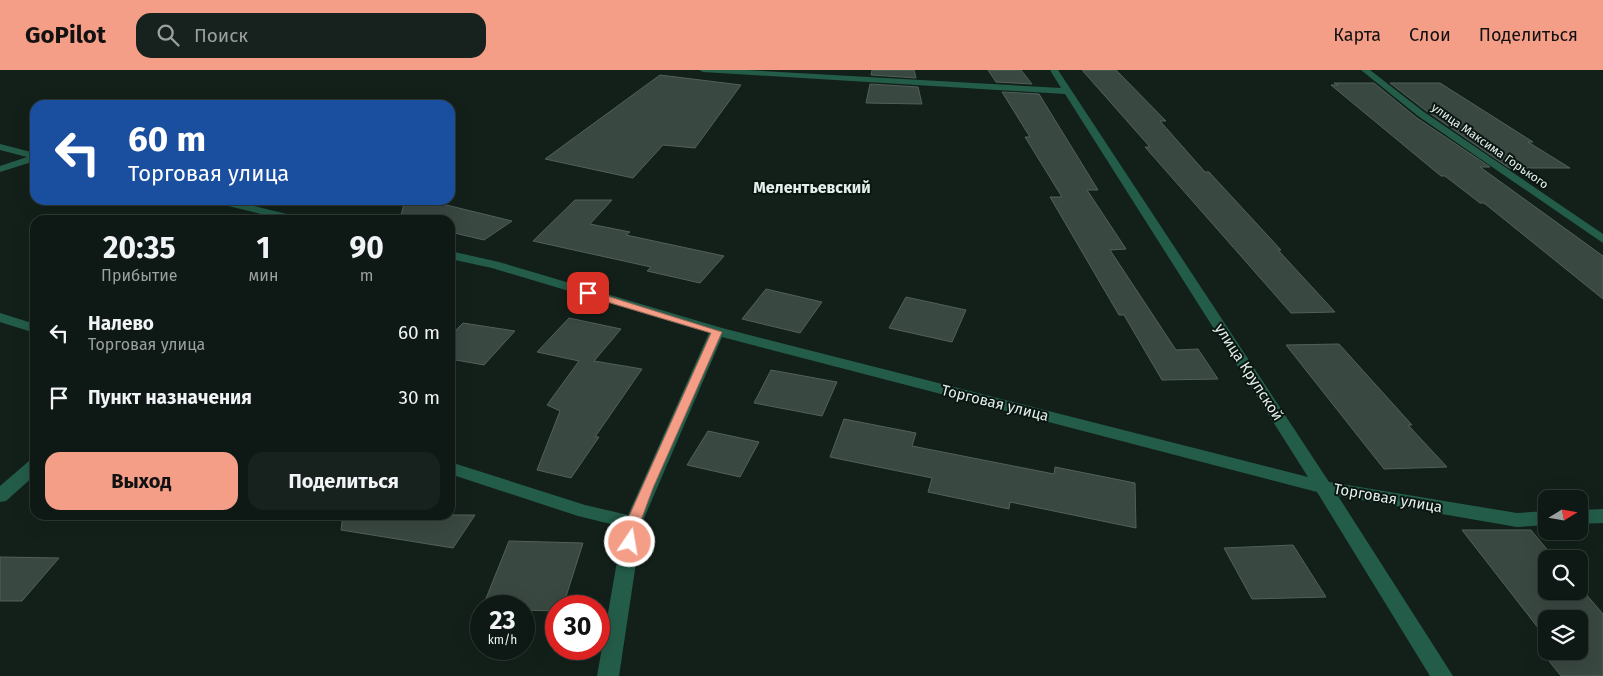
<!DOCTYPE html>
<html lang="ru">
<head>
<meta charset="utf-8">
<style>
	:root { --surface:#0e1814; --page:#17211d; --text:#f1f3f6; --muted:#9ba0a0; --line:#2e3734; --accent:#f49e88 }
	body { margin:0; font-family:"Fira Sans",sans-serif; background:var(--page); color:var(--text); height:100vh; display:flex; flex-direction:column; font-size:19px; white-space:nowrap }
	* { box-sizing:border-box; margin:0 }
	p { font-size:16px; color:var(--muted) }
	.icon { flex:none; width:28px; height:28px; fill:none; stroke:currentColor; stroke-width:2; stroke-linecap:round; stroke-linejoin:round }
	.map { position:relative; flex:1; overflow:hidden }
	.panel { position:absolute; left:30px; top:145px; width:425px; height:305px; display:flex; flex-direction:column; background:var(--surface); border-radius:15px; box-shadow:0 5px 20px #0002,0 0 0 1px var(--line) }
	.panel>* { flex:none }
	.top-card { position:absolute; left:30px; top:30px; width:425px; height:105px; border-radius:15px; box-shadow:0 5px 20px #0002,0 0 0 1px var(--line); background:#1a4fa0; color:#fff; overflow:hidden }
	.needle { width:32px; rotate:79deg }
	.tools { position:absolute; left:1538px; top:420px; display:grid; gap:10px }
	.tools a { display:grid; place-items:center; width:50px; height:50px; border-radius:10px; background:var(--surface); box-shadow:0 5px 20px #0002,0 0 0 1px var(--line); font-size:25px }
	.speed { position:absolute; left:470px; top:525px; display:flex; gap:10px; font-size:25px; font-weight:700; text-align:center }
	.speed>* { display:grid; place-content:center; width:65px; height:65px; border-radius:50%; background:var(--surface); box-shadow:0 5px 20px #0002,0 0 0 1px var(--line); line-height:1 }
	.speed small { font-size:12px; font-weight:400 }
	.speed .limit { border:8px solid #d22; background:#fff; color:#111 }
	.pin { position:absolute; display:grid; place-items:center; width:42px; height:42px; color:#fff; margin:-21px; border-radius:10px; box-shadow:0 2px 8px #0006 }
	.me { position:absolute; width:55px; margin:-28px; rotate:12deg; stroke-linejoin:round; filter:drop-shadow(0 0 4px #0008) }
	.turn { display:flex; align-items:center; gap:18px; height:105px; padding:0 15px; font-size:22px }
	.turn .icon { width:65px; height:65px; stroke-width:2.5 }
	.turn b { display:block; font-size:35px; line-height:42px }
	.eta { display:flex; justify-content:space-evenly; align-items:center; height:85px; text-align:center }
	.eta b { font-size:30px; font-weight:700; line-height:35px }
	.primary-button { display:flex; gap:10px; margin-top:auto; padding:10px 15px }
	.primary-button a { flex:1; height:58px; border-radius:15px; background:var(--accent); color:#111; font-size:20px; font-weight:700; line-height:58px; text-align:center }
	.primary-button a+a { background:var(--page); color:var(--text) }
	ul { padding:0; list-style:none }
	li { display:flex; align-items:center; gap:15px; height:65px; padding:0 15px }
	li div { flex:1 }
	li b { display:block; font-size:19px }
	li em { font-style:normal }
	header { display:flex; align-items:center; gap:30px; box-sizing:border-box; height:70px; padding:0 25px; background:var(--accent); color:#111 }
	header strong { font-size:24px }
	nav { display:flex; gap:28px; margin-inline-start:auto; font-size:18px }
	.search { width:350px; height:45px; background:var(--page); display:flex; align-items:center; gap:12px; box-sizing:border-box; padding:0 18px; border-radius:15px; color:var(--muted); font-size:19px }
	.map>svg:first-child { display:block }
	.building { fill:#3a4842; stroke:#52605a }
	.lines { fill:none; stroke-linecap:round; stroke-linejoin:round }
	.street { fill:#235d49; fill-rule:evenodd }
	.route { fill:#f49e88; stroke:#9f6758 }
	.labels { text-anchor:middle; stroke-width:4; stroke-linejoin:round; paint-order:stroke }
	.far-street-label { font-size:12px; fill:#e5eeea; stroke:#0a1611 }
	.street-label { font-size:15px; fill:#e5eeea; stroke:#0a1611 }
	.far-district-label { font-size:16px; font-weight:bold; fill:#e5eeea; stroke:#0a1611 }
</style>
</head>
<body>
<header>
<strong>GoPilot</strong>
<div class="search"><svg class="icon" aria-label="search" viewBox="0 0 24 24"><circle cx="10" cy="10" r="6"/><path d="M15 15l6 6"/></svg>Поиск</div>
<nav><a>Карта</a><a>Слои</a><a>Поделиться</a></nav>
</header>
<div class="map">
<svg width="1603" height="606" viewBox="0 0 1603 606">
	<rect width="100%" height="100%" fill="#13201a"/>
	<path class="building" d="M 872,0 L 914,0 L 916,8 L 871,5 Z
		M 988,0 L 1021,0 L 1032,14 L 996,12 Z
		M 1082,0 L 1116,0 L 1166,51 L 1160,51 L 1205,102 L 1209,102 L 1281,180 L 1278,180 L 1335,242 L 1291,243 L 1145,77 L 1150,77 Z
		M 660,5 L 741,15 L 695,78 L 663,75 L 633,108 L 545,89 Z
		M 1334,13 L 1374,13 L 1417,48 L 1490,97 L 1480,97 L 1603,186 L 1603,229 L 1484,133 L 1480,133 L 1445,106 L 1441,106 L 1331,15 L 1338,15 Z
		M 1390,13 L 1440,13 L 1533,72 L 1528,72 L 1570,98 L 1509,98 L 1425,40 Z
		M 870,14 L 918,17 L 922,34 L 866,33 Z
		M 1002,22 L 1039,24 L 1098,120 L 1087,120 L 1126,179 L 1110,180 L 1176,280 L 1198,279 L 1218,309 L 1162,310 L 1124,245 L 1119,245 L 1050,127 L 1062,127 L 1025,67 L 1030,67 Z
		M 405,130 L 426,130 L 512,151 L 484,170 L 450,162 L 450,150 L 400,149 Z
		M 575,130 L 612,130 L 590,154 L 630,162 L 626,165 L 724,186 L 700,213 L 647,201 L 651,197 L 533,171 Z
		M 766,219 L 822,232 L 800,263 L 742,249 Z
		M 906,227 L 966,240 L 952,272 L 889,258 Z
		M 569,248 L 621,259 L 594,291 L 642,299 L 595,367 L 599,367 L 571,408 L 537,400 L 560,341 L 547,335 L 579,291 L 537,282 Z
		M 463,253 L 515,261 L 484,295 L 450,289 L 450,266 Z
		M 1339,274 L 1412,355 L 1408,355 L 1447,397 L 1384,399 L 1286,275 Z
		M 771,300 L 837,312 L 822,346 L 754,333 Z
		M 844,349 L 916,363 L 912,376 L 1054,404 L 1055,397 L 1135,413 L 1136,458 L 1010,432 L 1009,439 L 928,422 L 932,408 L 830,387 Z
		M 708,361 L 759,372 L 740,407 L 687,395 Z
		M 343,445 L 475,445 L 453,478 L 341,460 Z
		M 1462,460 L 1531,460 L 1555,489 L 1546,489 L 1546,521 L 1579,521 L 1579,516 L 1603,544 L 1603,606 L 1561,606 L 1541,581 L 1579,581 L 1579,549 L 1546,549 L 1546,568 Z
		M 509,471 L 583,473 L 563,536 L 556,536 L 556,541 L 524,540 L 524,536 L 483,536 Z
		M 1293,475 L 1326,527 L 1252,529 L 1224,478 Z
		M 0,487 L 59,488 L 22,531 L 0,531 Z"/>
	<g class="lines">
		<path class="street" d="M 699,0 L 746,0 L 1061,18 L 1050,0 L 1058,0 L 1329,412 L 1517,443 L 1546,441 L 1546,455 L 1517,457 L 1338,426 L 1453,606 L 1430,606 L 1317,422 L 722,267 L 642,453 L 619,606 L 597,606 L 623,457 L 578,446 L 450,404 L 450,392 L 585,435 L 628,445 L 709,263 L 492,198 L 450,189 L 450,181 L 499,192 L 722,258 L 1308,407 L 1065,24 L 703,2 Z
			M 1361,0 L 1370,0 L 1424,42 L 1603,164 L 1603,173 L 1418,46 Z
			M 0,74 L 35,83 L 35,91 L 0,102 L 0,96 L 27,87 L 0,80 Z
			M 210,130 L 230,130 L 303,148 L 305,150 L 285,150 L 212,132 Z
			M 0,243 L 35,254 L 35,263 L 0,252 Z
			M 35,389 L 35,405 L 6,431 L 0,432 L 0,416 L 29,391 Z
			M 1603,439 L 1603,453 L 1579,454 L 1579,440 Z"/>
	</g>
	<path class="route" d="M 588,220 L 722,262 L 653,418 L 640,453 L 635,476 L 625,476 L 623,472 L 626,453 L 711,263 L 584,225 L 582,223 Z"/>
	<g class="labels">
		<g class="far-street-label">
			<text transform="translate(1490 76) rotate(35)" y="4">улица Максима Горького</text>
		</g>
		<g class="street-label">
			<text transform="translate(1249 302) rotate(57)" y="5">улица Крупской</text>
			<text transform="translate(995 333) rotate(14)" y="5">Торговая улица</text>
			<text transform="translate(1388 428) rotate(10)" y="5">Торговая улица</text>
		</g>
		<g class="far-district-label">
			<text x="812" y="123">Мелентьевский</text>
		</g>
	</g>
</svg>
<div class="tools">
<a><svg class="needle" viewBox="-14 -14 28 28"><path d="M0-13l5 13h-10z" fill="#e53935"/><path d="M0 13l5-13h-10z" fill="#9ba0a0"/></svg></a>
<a><svg class="icon" aria-label="search" viewBox="0 0 24 24"><circle cx="10" cy="10" r="6"/><path d="M15 15l6 6"/></svg></a>
<a><svg class="icon" aria-label="layers" viewBox="0 0 24 24"><path d="M12 4l9 5-9 5-9-5zM3 14l9 5 9-5"/></svg></a>
</div>
<div class="speed"><div>23<small>km/h</small></div><div class="limit">30</div></div>
<div class="pin" style="left:588px;top:223px;background:#d93025"><svg class="icon" aria-label="arrive" viewBox="0 0 24 24"><path d="M6 21V4h12l-3 4 3 4H6"/></svg></div>
<svg class="me" style="left:630px;top:472px" viewBox="-20 -20 40 40"><circle r="17" fill="#f49e88" stroke="#fff" stroke-width="3"/><path d="M0-11L8 9 0 5-8 9z" fill="#fff"/></svg>
<div class="top-card">
<div class="turn"><svg class="icon" aria-label="left" viewBox="0 0 24 24"><path d="M17 20v-9H6M10 6l-5 5 5 5"/></svg><div><b>60 m</b>Торговая улица</div></div>
</div>
<section class="panel">
<div class="eta">
<div><b>20:35</b><p>Прибытие</p></div>
<div><b>1</b><p>мин</p></div>
<div><b>90</b><p>m</p></div>
</div>
<ul>
<li><svg class="icon" aria-label="left" viewBox="0 0 24 24"><path d="M17 20v-9H6M10 6l-5 5 5 5"/></svg><div><b>Налево</b><p>Торговая улица</p></div><em>60 m</em></li>
<li><svg class="icon" aria-label="arrive" viewBox="0 0 24 24"><path d="M6 21V4h12l-3 4 3 4H6"/></svg><div><b>Пункт назначения</b></div><em>30 m</em></li>
</ul>
<div class="primary-button"><a>Выход</a><a>Поделиться</a></div>
</section>
</div>
</body>
</html>
